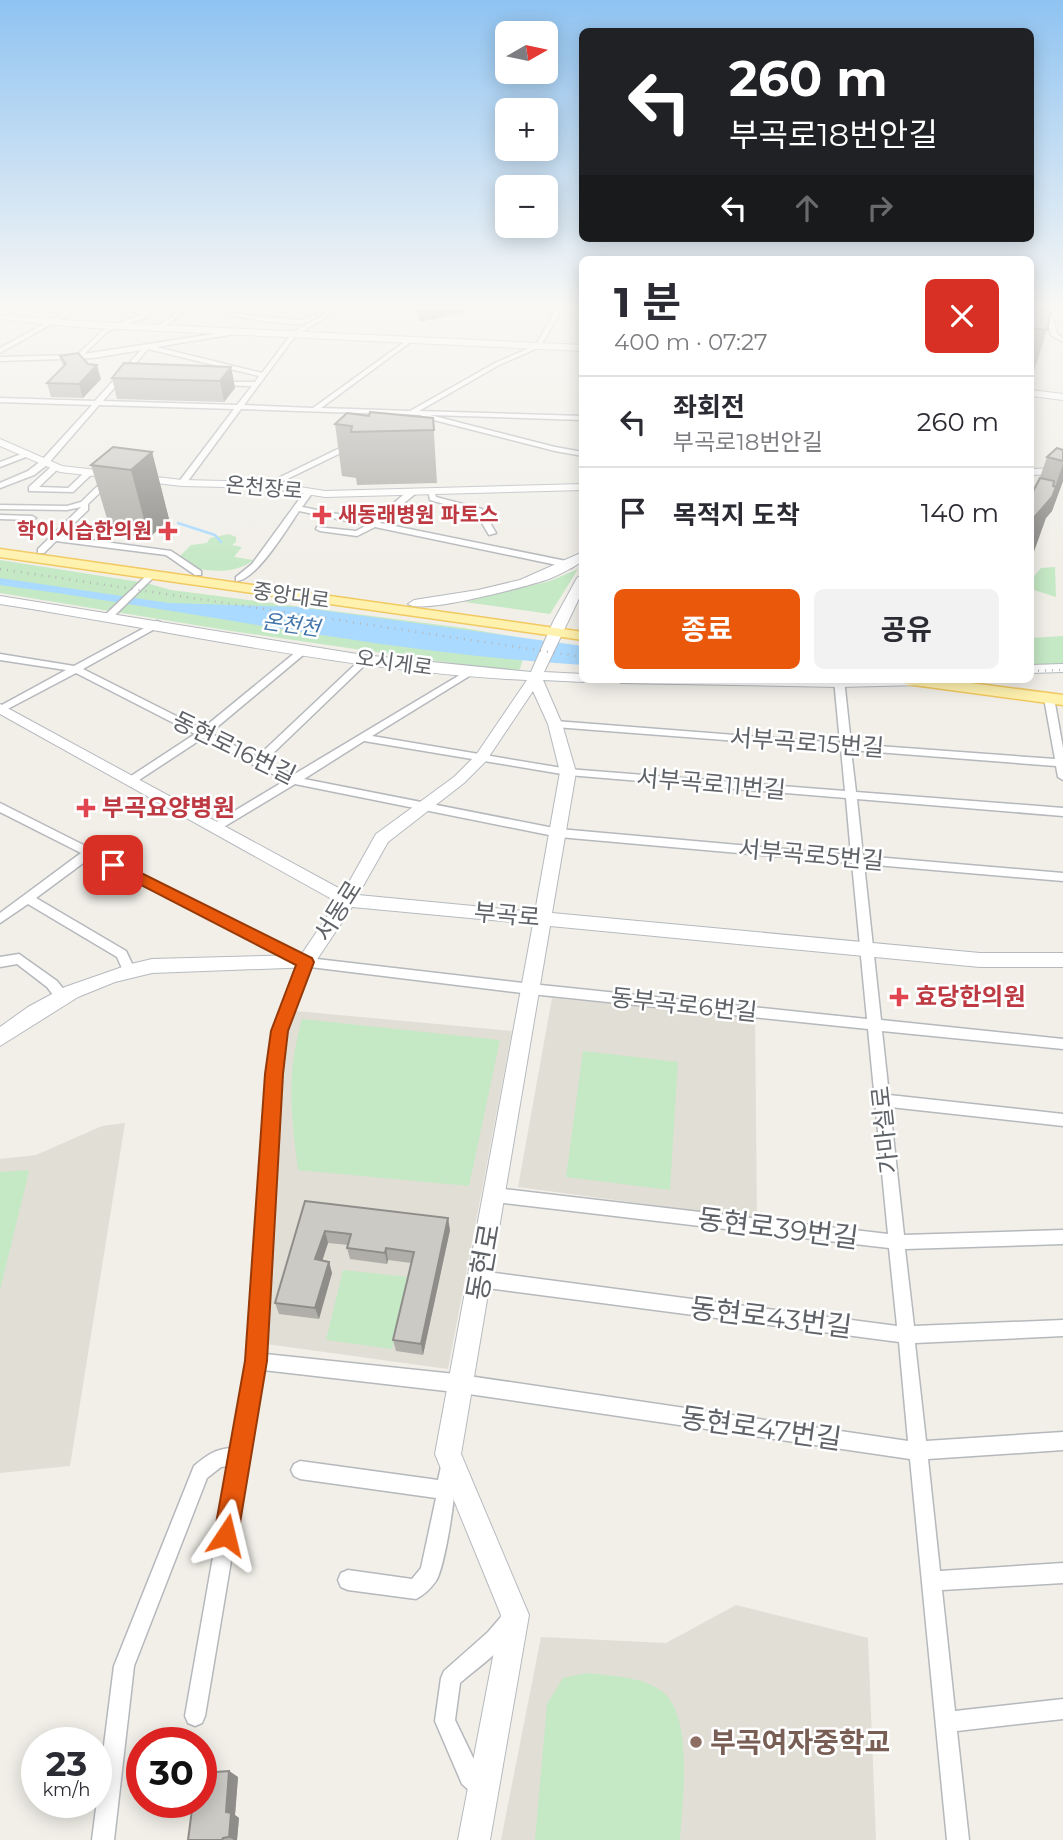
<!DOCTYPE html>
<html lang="ko">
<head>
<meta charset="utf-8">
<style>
	:root { --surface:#fff; --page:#f2f2f3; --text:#2b2b33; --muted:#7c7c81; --line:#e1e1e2; --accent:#ea580c }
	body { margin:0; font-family:Montserrat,"Noto Sans KR",sans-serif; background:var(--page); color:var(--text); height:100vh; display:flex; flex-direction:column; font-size:26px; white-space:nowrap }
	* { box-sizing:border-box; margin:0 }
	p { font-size:23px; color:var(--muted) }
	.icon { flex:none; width:38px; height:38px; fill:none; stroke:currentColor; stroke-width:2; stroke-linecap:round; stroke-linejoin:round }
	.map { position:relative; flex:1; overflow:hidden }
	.drawer { position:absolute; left:579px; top:256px; width:455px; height:427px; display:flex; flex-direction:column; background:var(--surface); border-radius:10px; box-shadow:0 4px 18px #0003 }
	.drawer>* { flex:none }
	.hud { position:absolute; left:579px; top:28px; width:455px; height:214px; border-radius:10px; box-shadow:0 4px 18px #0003; background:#202124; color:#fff; overflow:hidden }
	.needle { width:46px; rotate:81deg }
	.tools { position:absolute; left:495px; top:21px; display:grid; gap:14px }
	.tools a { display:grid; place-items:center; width:63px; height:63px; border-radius:10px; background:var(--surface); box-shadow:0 4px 18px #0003; font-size:35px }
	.speed { position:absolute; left:21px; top:1727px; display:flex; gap:14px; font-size:35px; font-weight:700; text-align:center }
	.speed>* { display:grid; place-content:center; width:91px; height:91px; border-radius:50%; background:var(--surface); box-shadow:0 4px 18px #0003; line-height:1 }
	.speed small { font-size:18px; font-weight:400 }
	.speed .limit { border:10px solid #d22; background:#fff; color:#111 }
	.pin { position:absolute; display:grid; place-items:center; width:60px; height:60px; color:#fff; margin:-30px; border-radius:14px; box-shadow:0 4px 10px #0006 }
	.me { position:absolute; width:77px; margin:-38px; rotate:10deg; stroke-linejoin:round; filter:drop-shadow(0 0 5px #0008) }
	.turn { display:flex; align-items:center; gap:24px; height:147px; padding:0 35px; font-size:32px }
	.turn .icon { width:91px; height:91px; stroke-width:2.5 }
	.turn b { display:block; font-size:49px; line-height:60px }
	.lanes { display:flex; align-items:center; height:66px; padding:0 35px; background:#0003; justify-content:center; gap:35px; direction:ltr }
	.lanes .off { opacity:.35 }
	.round { display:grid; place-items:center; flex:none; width:74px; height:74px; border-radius:10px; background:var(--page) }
	.summary { display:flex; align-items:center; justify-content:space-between; height:119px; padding:0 35px }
	h1 { font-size:42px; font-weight:700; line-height:52px }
	.cta { display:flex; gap:14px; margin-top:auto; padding:14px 35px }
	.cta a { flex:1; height:80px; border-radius:10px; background:var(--accent); color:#fff; font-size:28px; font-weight:700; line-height:80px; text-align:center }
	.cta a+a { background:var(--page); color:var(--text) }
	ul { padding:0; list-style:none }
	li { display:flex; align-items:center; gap:21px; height:91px; padding:0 35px; border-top:2px solid var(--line) }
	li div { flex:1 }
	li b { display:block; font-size:26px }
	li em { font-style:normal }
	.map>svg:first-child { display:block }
	.education { fill:#e1ded6 }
	.green { fill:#c5e8c5 }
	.water { fill:#aadaff }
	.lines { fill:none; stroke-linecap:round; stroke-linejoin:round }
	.stream { stroke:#aadaff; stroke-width:2.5 }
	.street-casing { stroke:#b5b8bc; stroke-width:3 }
	.secondary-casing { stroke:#b6babf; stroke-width:2 }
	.primary-casing { stroke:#f2c960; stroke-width:3 }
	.street { fill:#fff; fill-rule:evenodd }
	.secondary { fill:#fff; fill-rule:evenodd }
	.primary { fill:#fff2af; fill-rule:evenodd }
	.rail { stroke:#b6b7b8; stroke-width:2.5; stroke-dasharray:1 6; stroke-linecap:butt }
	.wall { fill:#afaea9 }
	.shaded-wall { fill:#8f8d8a }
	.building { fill:#cccac5; stroke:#8f8d8a; stroke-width:2 }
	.route { fill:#ea580c; stroke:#983908; stroke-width:2 }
	.health-dot { fill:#e0444e; stroke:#fff; stroke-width:2.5 }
	.education-dot { fill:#8d6e63; stroke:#fff; stroke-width:2.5 }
	.labels { text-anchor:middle; stroke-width:5; stroke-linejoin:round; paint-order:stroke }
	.far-street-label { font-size:21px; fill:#5f6368; stroke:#fff }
	.far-health-label { font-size:21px; font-weight:bold; fill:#be3a42; stroke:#fff; text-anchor:start }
	.far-water-label { font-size:21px; font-style:italic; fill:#4174aa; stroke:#fff }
	.street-label { font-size:24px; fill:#5f6368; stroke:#fff }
	.health-label { font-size:24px; font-weight:bold; fill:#be3a42; stroke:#fff; text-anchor:start }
	.near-street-label { font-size:28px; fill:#5f6368; stroke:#fff }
	.near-education-label { font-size:28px; font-weight:bold; fill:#785e54; stroke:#fff; text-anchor:start }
</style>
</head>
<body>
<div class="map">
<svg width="1063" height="1840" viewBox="0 0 1063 1840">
	<rect width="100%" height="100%" fill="#f1efe8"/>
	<path class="education" d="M 552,998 L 755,1017 L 757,1219 L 518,1187 Z
		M 296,1011 L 512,1031 L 448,1369 L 266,1344 L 286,1033 Z
		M 125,1123 L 70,1466 L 0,1473 L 0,1159 L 36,1155 L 102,1126 Z
		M 736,1605 L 868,1638 L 876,1840 L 501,1840 L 541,1637 L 666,1643 Z"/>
	<path class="green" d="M 229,534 L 236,537 L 236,542 L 232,545 L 242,547 L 234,557 L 253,560 C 239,573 210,573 193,567 C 188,565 183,559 180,556 L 191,545 L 207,543 L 210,538 Z
		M 0,560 L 146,583 L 171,590 L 464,628 L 528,639 L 520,669 L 514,672 L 238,632 L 0,593 Z
		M 1055,567 L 1056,597 L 1031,589 L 1031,580 L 1041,568 Z
		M 578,569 L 550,614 L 465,602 L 550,581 Z
		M 1063,636 L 1063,664 L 1031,665 L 1031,638 Z
		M 302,1019 L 500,1040 L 469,1186 L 298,1170 C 291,1113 286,1076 302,1019 Z
		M 583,1051 L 678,1062 L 670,1190 L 566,1177 Z
		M 29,1170 L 27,1180 L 0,1290 L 0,1172 Z
		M 343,1270 L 409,1277 L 392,1349 L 326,1340 Z
		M 587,1673 C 611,1676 640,1676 660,1690 C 695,1712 682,1804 680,1840 L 535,1840 L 547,1704 L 563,1678 Z"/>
	<path class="water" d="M 0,578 L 169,603 L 298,607 L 583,646 L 583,665 C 387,653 194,611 0,585 Z"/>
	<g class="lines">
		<path class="stream" d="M 178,523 L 215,535 L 221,542"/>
		<g class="street-casing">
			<path id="street" d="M 71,309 L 78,309 L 0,353 L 0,348 Z
				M 109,309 L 135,309 L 152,312 L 147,317 L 107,332 L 84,354 L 239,330 L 241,333 L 156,347 L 262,373 L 292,333 L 333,309 L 340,309 L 296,335 L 244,405 L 313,408 L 410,338 L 412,341 L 321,408 L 410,411 L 495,363 L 536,345 L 556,309 L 562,309 L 540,347 L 499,365 L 419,411 L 583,416 L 583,420 L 430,415 L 555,447 L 583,452 L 583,456 L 555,451 L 422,417 L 421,415 L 241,409 L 185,485 L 182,485 L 178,483 L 234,409 L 99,405 L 47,465 L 34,475 L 0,488 L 0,483 L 28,471 L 41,461 L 92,405 L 0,402 L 0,398 L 95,401 L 141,350 L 93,358 L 0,361 L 0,357 L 77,355 L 103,330 L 144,313 ZM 148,349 L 259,376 L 255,382 L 215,382 L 214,383 L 217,385 L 252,386 L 237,405 L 103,401 Z
				M 178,309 L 184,309 C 176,319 167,328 154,329 L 154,327 L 171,318 Z
				M 216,309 L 246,315 L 303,320 L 313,315 L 316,317 C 314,318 309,322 306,323 C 293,327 228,317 216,309 Z
				M 1044,309 L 1050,309 L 1057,334 L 1063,338 L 1063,342 L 1051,335 Z
				M 350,443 L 357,445 L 271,487 L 264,485 Z
				M 24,453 L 31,455 L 0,467 L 0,462 Z
				M 53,465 L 60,467 L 39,487 L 68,488 L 86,471 L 93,473 L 73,492 L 29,491 L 29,487 Z
				M 106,478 L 113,480 L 88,504 L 88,510 L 61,536 L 171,551 L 201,571 L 201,575 L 195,575 L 166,555 L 56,541 L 44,553 L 38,553 L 38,549 L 81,507 L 67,510 L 0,509 L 0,505 L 67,506 L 81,502 Z
				M 306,490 L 313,492 L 302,507 L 373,521 L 409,490 L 415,490 L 415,494 L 380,523 L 571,562 L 575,565 L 571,568 L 375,527 L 357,536 L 320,531 L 316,529 L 317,527 L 356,531 L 367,525 L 299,511 C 288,527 256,581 236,581 L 236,577 L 252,564 Z
				M 428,490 L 434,490 L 436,497 L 482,509 L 496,533 L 489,535 L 476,513 L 430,500 Z
				M 0,515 L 32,516 L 36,518 L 32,520 L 0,519 Z
				M 148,574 L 155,576 L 112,618 L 106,618 L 106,614 Z
				M 157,621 L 160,622 L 160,626 L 83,669 L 202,729 L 302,647 L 308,647 L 308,651 L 210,733 L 257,757 L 362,658 L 368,658 L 368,662 L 265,761 L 293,775 L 468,670 L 471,671 L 471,675 L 372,736 L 568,769 L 845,791 L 841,749 L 555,727 L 550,724 L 555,721 L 840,743 L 834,679 L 844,679 L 851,744 L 1055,759 L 1044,698 L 1049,695 L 1054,698 L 1063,748 L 1063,780 L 1058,777 L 1056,766 L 851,750 L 856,792 L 1063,808 L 1063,816 L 857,799 L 863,856 L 1063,873 L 1063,881 L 864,864 L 881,1020 L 1063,1039 L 1063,1049 L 882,1031 L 889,1095 L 1063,1114 L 1063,1126 L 890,1107 L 904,1235 L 1063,1230 L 1063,1244 L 905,1249 L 914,1326 L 1063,1320 L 1063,1336 L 915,1343 L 926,1441 L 1063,1432 L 1063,1450 L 928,1459 L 940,1571 L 1063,1563 L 1063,1583 L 942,1590 L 955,1711 L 1063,1699 L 1063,1719 L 957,1731 L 969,1840 L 947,1840 L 910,1459 L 455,1392 L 263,1370 L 205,1716 L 202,1723 L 195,1726 L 188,1723 L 185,1716 L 229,1466 L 221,1467 L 207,1478 L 134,1666 L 114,1840 L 92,1840 L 114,1666 L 194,1466 C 207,1455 215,1449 232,1448 L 248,1361 L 267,1074 L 273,1031 L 299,964 L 90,858 L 36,898 L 126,951 L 135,970 L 134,973 L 124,973 L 117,957 L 28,904 L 0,923 L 0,913 L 81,853 L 0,812 L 0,803 L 308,958 L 531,984 L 867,1019 L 852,863 L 559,837 L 295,784 L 217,831 L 213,830 L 211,827 L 213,824 L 286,780 L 253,765 L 252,763 L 203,738 L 136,782 L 128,782 L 127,780 L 128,778 L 195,734 L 76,673 L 0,713 L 0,706 L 66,670 L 0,660 L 0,654 L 74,666 ZM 364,741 L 568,775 L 846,798 L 851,855 L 559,829 L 304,779 ZM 310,967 L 531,994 L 868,1029 L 888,1234 L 495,1188 L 490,1190 L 487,1195 L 490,1200 L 495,1202 L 889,1248 L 897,1326 L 480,1271 L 474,1274 L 472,1279 L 474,1284 L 480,1287 L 899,1342 L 908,1441 L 455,1374 L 265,1354 L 281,1074 L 287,1031 Z
				M 19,954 L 57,981 L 69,996 L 67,1000 L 57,1000 L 47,987 L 17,964 L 0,967 L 0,957 Z
				M 448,1459 L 454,1462 C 460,1476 445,1567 436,1581 C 431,1588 424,1595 416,1599 L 348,1590 L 341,1587 L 338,1580 L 341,1573 L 348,1570 L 412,1579 L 421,1568 L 436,1498 L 300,1479 L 294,1476 L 291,1470 L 294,1464 L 300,1461 L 438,1480 L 442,1462 Z
				M 507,1615 L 514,1618 L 517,1625 C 507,1649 479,1666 460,1683 L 455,1720 L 478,1768 L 489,1778 L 492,1786 L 489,1794 L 481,1797 L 473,1794 L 462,1784 L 435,1721 L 441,1678 L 444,1671 L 488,1632 L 500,1618 Z"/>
		</g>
		<g class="secondary-casing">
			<path id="secondary" d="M 0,315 L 76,321 L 583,345 L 583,351 L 76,327 L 0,319 Z
				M 1031,390 L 1063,394 L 1063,400 L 1031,396 Z
				M 0,439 L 62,466 L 182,480 L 268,482 L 325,491 L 583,484 L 583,490 L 325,497 L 268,488 L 182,486 L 60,472 L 0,446 Z
				M 1063,468 L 1063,474 L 1031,475 L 1031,469 Z
				M 583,552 L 583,561 C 572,568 561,574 549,579 C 528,586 422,615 408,604 L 414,600 L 478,590 L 520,580 Z
				M 583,574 L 583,590 L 544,672 L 583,674 L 583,679 L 589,679 L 583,682 L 543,680 L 562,724 L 576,772 L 552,913 L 980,953 L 1063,953 L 1063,967 L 980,967 L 550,926 L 461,1454 L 529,1615 L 490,1840 L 458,1840 L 501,1615 L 435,1454 L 533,924 L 352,907 L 312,967 L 152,973 L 115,982 L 78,997 L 0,1046 L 0,1027 L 28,1007 L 65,987 L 131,964 L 152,959 L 301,955 L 337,902 L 0,714 L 0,704 L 344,891 L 376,834 L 454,777 L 476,755 L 527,680 C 350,672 175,631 0,604 L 0,596 L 363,655 L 531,672 L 553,622 L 577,578 ZM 533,691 L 548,724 L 560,772 L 535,912 L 358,895 L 388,842 L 464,783 L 486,761 Z
				M 1063,664 L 1063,672 L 1031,673 L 1031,665 Z
				M 614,679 L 927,679 L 928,681 L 921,685 L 839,687 L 621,683 Z"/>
		</g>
		<g class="primary-casing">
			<path id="primary" d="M 0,549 L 583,632 L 583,640 L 0,557 Z
				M 898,679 L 940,679 L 1063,695 L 1063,705 L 906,684 Z"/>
		</g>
		<use href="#street" class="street"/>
		<use href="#secondary" class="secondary"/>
		<use href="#primary" class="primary"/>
		<path class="rail" d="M 0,569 L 583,657
			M 1031,671 L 1063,670"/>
	</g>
	<path class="wall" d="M 413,309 L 468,309 L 469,311 L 420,322 Z
		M 1031,309 L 1047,330 L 1031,381 Z
		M 60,356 L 101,379 L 83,398 L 51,397 L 47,383 L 63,367 Z
		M 231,367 L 235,388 L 224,402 L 117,399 L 112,378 Z
		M 369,416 L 433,418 L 437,483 L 357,485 L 356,478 L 342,476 L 335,424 Z
		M 1063,450 L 1063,481 L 1052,511 L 1046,518 L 1039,480 L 1047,457 Z
		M 152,452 L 169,519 L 149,538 L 111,532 L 91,465 Z
		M 305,1201 L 450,1230 L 423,1355 L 396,1351 L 393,1340 L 411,1263 L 388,1260 L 387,1264 L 350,1259 L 347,1248 L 348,1245 L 328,1243 L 322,1260 L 329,1262 L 332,1273 L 319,1319 L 279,1314 L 275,1303 Z
		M 229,1771 L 238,1777 L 235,1815 L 239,1818 L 237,1840 L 188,1840 Z"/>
	<path class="shaded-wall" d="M 419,309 L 468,309 L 469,311 L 420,322 Z
		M 97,365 L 101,379 L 83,398 L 79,384 Z
		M 231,367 L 235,388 L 224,402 L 220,381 Z
		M 152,452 L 169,519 L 149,538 L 131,470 Z
		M 1063,464 L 1063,481 L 1052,511 L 1046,518 L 1031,560 L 1031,521 L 1051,499 Z
		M 448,1218 L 450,1230 L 423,1355 L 421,1344 Z
		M 325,1231 L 328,1243 L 319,1271 L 315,1259 Z
		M 386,1248 L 388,1260 L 387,1264 L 385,1253 Z
		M 329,1262 L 332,1273 L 319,1319 L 315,1308 Z
		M 229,1771 L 238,1777 L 235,1815 L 239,1818 L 237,1840 L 234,1840 L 229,1837 L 226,1812 Z"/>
	<path class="building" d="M 1031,309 L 1051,309 L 1047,330 L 1031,328 Z
		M 78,353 L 88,364 L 97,365 L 79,384 L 47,383 L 66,364 L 60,356 Z
		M 124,363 L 231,367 L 220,381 L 112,378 Z
		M 370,412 L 433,418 L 434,430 L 351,432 L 352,426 L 335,424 L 347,413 L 369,416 Z
		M 113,447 L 152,452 L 131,470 L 91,465 Z
		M 1057,448 L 1063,450 L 1063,461 L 1047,457 Z
		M 1040,478 L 1054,481 L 1053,486 L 1056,487 L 1052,497 L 1031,521 L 1031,495 Z
		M 305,1201 L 448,1218 L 421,1344 L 393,1340 L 414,1252 L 386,1248 L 385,1253 L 347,1248 L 351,1234 L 325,1231 L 315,1259 L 329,1262 L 315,1308 L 275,1303 Z
		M 229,1771 L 226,1812 L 231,1813 L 229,1837 L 223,1838 L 222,1840 L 188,1840 L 193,1802 L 201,1802 L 201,1773 Z"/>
	<linearGradient id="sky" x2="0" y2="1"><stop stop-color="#8fc3f1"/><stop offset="0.54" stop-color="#f9f8f5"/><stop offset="1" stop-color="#f9f8f5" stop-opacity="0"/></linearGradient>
	<rect width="1063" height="567" fill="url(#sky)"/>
	<path class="route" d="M 113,859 L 312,958 L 314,962 L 288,1031 L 283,1074 L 267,1361 L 238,1535 L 235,1544 L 226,1547 L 217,1544 L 214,1535 L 245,1361 L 265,1074 L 271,1031 L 296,965 L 108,868 L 105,865 Z"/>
	<g class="health-dot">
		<path d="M318.5 504.5h7v7h7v7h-7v7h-7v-7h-7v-7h7z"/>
		<path d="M164.5 520.5h7v7h7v7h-7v7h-7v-7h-7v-7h7z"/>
		<path d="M82.5 797.5h7v7h7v7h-7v7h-7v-7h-7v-7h7z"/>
		<path d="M895.5 986.5h7v7h7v7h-7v7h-7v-7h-7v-7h7z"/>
	</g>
	<circle class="education-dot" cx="696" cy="1742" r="7"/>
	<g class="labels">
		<g class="far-street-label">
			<text transform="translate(264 488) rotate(5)" y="7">온천장로</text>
			<text transform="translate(291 596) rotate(8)" y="7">중앙대로</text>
			<text transform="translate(394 663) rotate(8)" y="7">오시게로</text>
		</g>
		<g class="far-health-label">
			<text x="338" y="522">새동래병원 파토스</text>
			<text x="152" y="538" text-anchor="end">학이시습한의원</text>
		</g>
		<g class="far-water-label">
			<text transform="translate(291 625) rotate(8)" y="7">온천천</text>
		</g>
		<g class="street-label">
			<text transform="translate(807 743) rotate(4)" y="8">서부곡로15번길</text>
			<text transform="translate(234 748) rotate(26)" y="8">동현로16번길</text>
			<text transform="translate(711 784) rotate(5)" y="8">서부곡로11번길</text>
			<text transform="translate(811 855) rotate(5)" y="8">서부곡로5번길</text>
			<text transform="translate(338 911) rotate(-58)" y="8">서동로</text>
			<text transform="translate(507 915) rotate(5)" y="8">부곡로</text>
			<text transform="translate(684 1005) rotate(6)" y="8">동부곡로6번길</text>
			<text transform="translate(885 1130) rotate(-96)" y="8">가마실로</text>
		</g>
		<g class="health-label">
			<text x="102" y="816">부곡요양병원</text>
			<text x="915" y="1005">효당한의원</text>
		</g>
		<g class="near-street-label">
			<text transform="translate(778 1228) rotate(7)" y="10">동현로39번길</text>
			<text transform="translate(483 1262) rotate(-80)" y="10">동현로</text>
			<text transform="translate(771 1317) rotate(7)" y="10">동현로43번길</text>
			<text transform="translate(761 1428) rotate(8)" y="10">동현로47번길</text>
		</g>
		<g class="near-education-label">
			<text x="710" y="1752">부곡여자중학교</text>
		</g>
	</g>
</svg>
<div class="tools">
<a><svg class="needle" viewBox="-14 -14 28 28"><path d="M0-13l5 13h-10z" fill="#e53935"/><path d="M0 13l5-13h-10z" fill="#7c7c81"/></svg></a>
<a>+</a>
<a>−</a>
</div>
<div class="speed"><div>23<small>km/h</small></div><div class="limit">30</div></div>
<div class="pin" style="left:113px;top:865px;background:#d93025"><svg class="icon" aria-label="arrive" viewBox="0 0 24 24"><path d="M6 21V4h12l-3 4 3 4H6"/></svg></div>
<svg class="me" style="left:226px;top:1535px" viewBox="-20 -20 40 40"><path d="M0-17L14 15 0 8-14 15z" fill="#ea580c" stroke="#fff" stroke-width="4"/></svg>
<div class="hud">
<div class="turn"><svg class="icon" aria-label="left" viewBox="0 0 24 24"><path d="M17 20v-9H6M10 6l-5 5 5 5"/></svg><div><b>260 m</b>부곡로18번안길</div></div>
<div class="lanes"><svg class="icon" aria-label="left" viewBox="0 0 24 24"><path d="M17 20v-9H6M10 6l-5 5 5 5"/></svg><svg class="icon off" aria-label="ahead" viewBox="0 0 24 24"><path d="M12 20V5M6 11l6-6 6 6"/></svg><svg class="icon off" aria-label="right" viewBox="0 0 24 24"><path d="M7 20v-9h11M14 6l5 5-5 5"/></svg></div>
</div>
<section class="drawer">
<div class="summary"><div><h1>1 분</h1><p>400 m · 07:27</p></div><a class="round" style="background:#d93025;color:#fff"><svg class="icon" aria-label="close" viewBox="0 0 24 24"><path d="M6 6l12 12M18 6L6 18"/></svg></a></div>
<ul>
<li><svg class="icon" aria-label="left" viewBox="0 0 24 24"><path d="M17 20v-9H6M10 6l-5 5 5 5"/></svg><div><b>좌회전</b><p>부곡로18번안길</p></div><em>260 m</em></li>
<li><svg class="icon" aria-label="arrive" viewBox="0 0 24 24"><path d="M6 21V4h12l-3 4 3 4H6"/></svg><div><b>목적지 도착</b></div><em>140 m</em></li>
</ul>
<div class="cta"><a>종료</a><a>공유</a></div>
</section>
</div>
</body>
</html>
